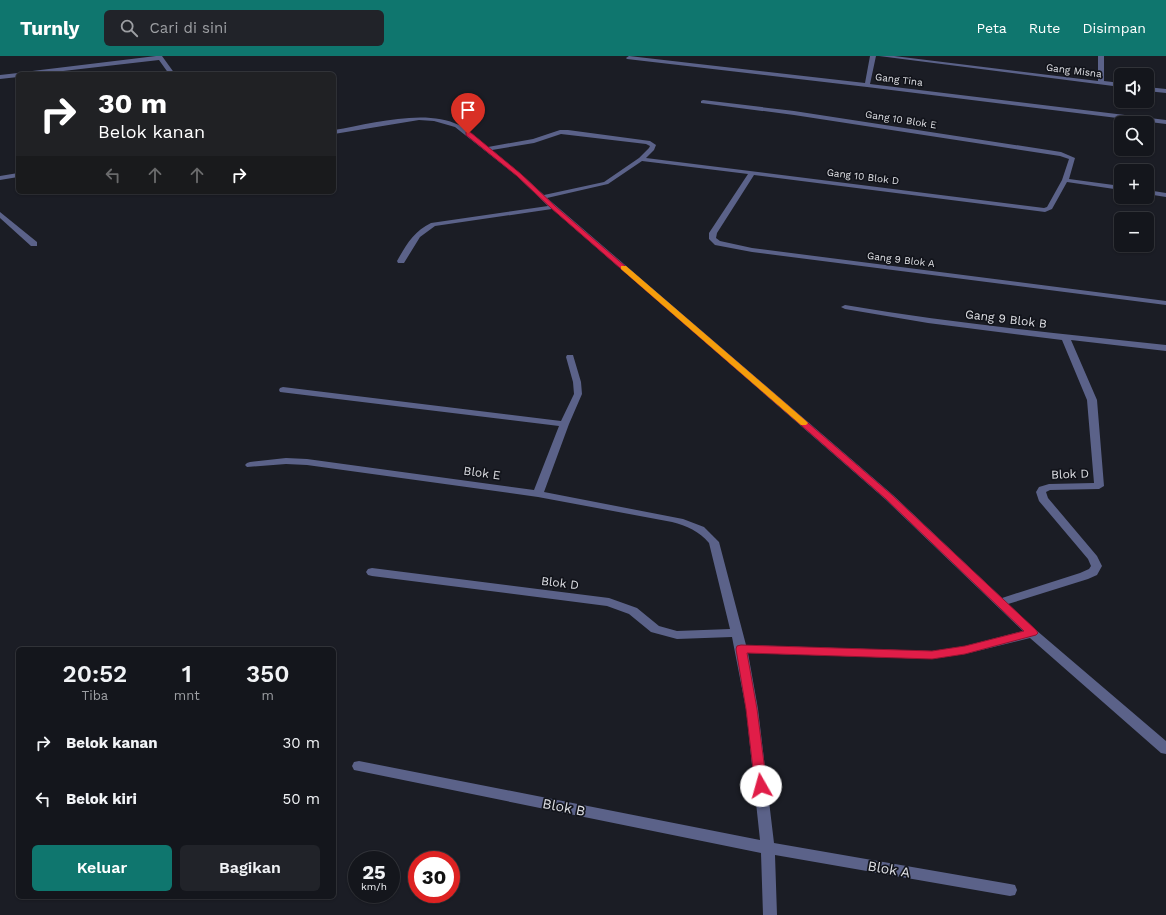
<!DOCTYPE html>
<html lang="id">
<head>
<meta charset="utf-8">
<style>
	:root { --surface:#14161c; --page:#212329; --text:#f1f3f6; --muted:#9d9fa3; --line:#33353b; --accent:#0f766e }
	body { margin:0; font-family:"Work Sans",sans-serif; background:var(--page); color:var(--text); height:100vh; display:flex; flex-direction:column; font-size:15px; white-space:nowrap }
	* { box-sizing:border-box; margin:0 }
	p { font-size:13px; color:var(--muted) }
	.icon { flex:none; width:22px; height:22px; fill:none; stroke:currentColor; stroke-width:2; stroke-linecap:round; stroke-linejoin:round }
	.map { position:relative; flex:1; overflow:hidden }
	.panel { position:absolute; left:16px; top:591px; width:320px; height:252px; display:flex; flex-direction:column; background:var(--surface); border-radius:6px; box-shadow:0 1px 3px #0004,0 0 0 1px var(--line) }
	.panel>* { flex:none }
	.banner { position:absolute; left:16px; top:16px; width:320px; height:122px; border-radius:6px; box-shadow:0 1px 3px #0004,0 0 0 1px var(--line); background:#202124; color:#fff; overflow:hidden }
	.buttons { position:absolute; left:1114px; top:12px; display:grid; gap:8px }
	.buttons a { display:grid; place-items:center; width:40px; height:40px; border-radius:6px; background:var(--surface); box-shadow:0 1px 3px #0004,0 0 0 1px var(--line); font-size:20px }
	.speed { position:absolute; left:348px; top:795px; display:flex; gap:8px; font-size:20px; font-weight:700; text-align:center }
	.speed>* { display:grid; place-content:center; width:52px; height:52px; border-radius:50%; background:var(--surface); box-shadow:0 1px 3px #0004,0 0 0 1px var(--line); line-height:1 }
	.speed small { font-size:10px; font-weight:400 }
	.speed .limit { border:6px solid #d22; background:#fff; color:#111 }
	.pin { position:absolute; display:grid; place-items:center; width:34px; height:34px; color:#fff; margin:-41px -17px; border-radius:50% 50% 50% 0; rotate:-45deg; box-shadow:0 0 4px #0007 }
	.pin .icon { rotate:45deg }
	.me { position:absolute; width:44px; margin:-22px; rotate:353deg; stroke-linejoin:round; filter:drop-shadow(0 0 3px #0008) }
	.turn { display:flex; align-items:center; gap:14px; height:84px; padding:0 16px; font-size:18px }
	.turn .icon { width:52px; height:52px; stroke-width:2.5 }
	.turn b { display:block; font-size:28px; line-height:34px }
	.lanes { display:flex; align-items:center; height:38px; padding:0 16px; background:#0003; justify-content:center; gap:20px; direction:ltr }
	.lanes .off { opacity:.35 }
	.eta { display:flex; justify-content:space-evenly; align-items:center; height:68px; text-align:center }
	.eta b { font-size:24px; font-weight:600; line-height:28px }
	.action { display:flex; gap:8px; margin-top:auto; padding:8px 16px }
	.action a { flex:1; height:46px; border-radius:6px; background:var(--accent); color:#fff; font-size:16px; font-weight:600; line-height:46px; text-align:center }
	.action a+a { background:var(--page); color:var(--text) }
	ul { padding:0; list-style:none }
	li { display:flex; align-items:center; gap:12px; height:56px; padding:0 16px }
	li div { flex:1 }
	li b { display:block; font-size:15px }
	li em { font-style:normal }
	header { display:flex; align-items:center; gap:24px; box-sizing:border-box; height:56px; padding:0 20px; background:var(--accent); color:#fff }
	header strong { font-size:19px }
	nav { display:flex; gap:22px; margin-inline-start:auto; font-size:14px }
	.search { width:280px; height:36px; background:var(--page); display:flex; align-items:center; gap:10px; box-sizing:border-box; padding:0 14px; border-radius:6px; color:var(--muted); font-size:15px }
	.map>svg:first-child { display:block }
	.lines { fill:none; stroke-linecap:round; stroke-linejoin:round }
	.minor { fill:#5b6289; fill-rule:evenodd }
	.route { fill:#e11d48; stroke:#92132f }
	.slow { fill:#f59e0b }
	.labels { text-anchor:middle; stroke-width:3.5; stroke-linejoin:round; paint-order:stroke }
	.far-street-label { font-size:10px; fill:#dfe0e5; stroke:#12141b }
	.street-label { font-size:12px; fill:#dfe0e5; stroke:#12141b }
	.near-street-label { font-size:14px; fill:#dfe0e5; stroke:#12141b }
</style>
</head>
<body>
<header>
<strong>Turnly</strong>
<div class="search"><svg class="icon" aria-label="search" viewBox="0 0 24 24"><circle cx="10" cy="10" r="6"/><path d="M15 15l6 6"/></svg>Cari di sini</div>
<nav><a>Peta</a><a>Rute</a><a>Disimpan</a></nav>
</header>
<div class="map">
<svg width="1166" height="859" viewBox="0 0 1166 859">
	<rect width="100%" height="100%" fill="#1b1d25"/>
	<g class="lines">
		<path class="minor" d="M 156,0 L 162,0 L 175,18 L 169,18 L 159,4 L 37,18 L 21,18 L 24,16 Z
			M 629,0 L 865,27 L 870,0 L 876,0 L 870,28 L 1166,64 L 1166,68 L 867,31 L 627,3 L 626,2 Z
			M 879,0 L 894,0 L 1098,25 L 1098,0 L 1104,0 L 1104,25 L 1121,27 L 1121,31 Z
			M 18,17 L 20,18 L 18,18 L 18,21 L 0,23 L 0,19 Z
			M 1147,31 L 1166,33 L 1166,37 L 1147,35 Z
			M 703,44 L 794,55 L 1061,96 L 1075,102 L 1069,123 L 1121,130 L 1121,134 L 1067,126 L 1052,153 L 1045,156 L 754,119 L 717,177 L 716,182 L 720,185 L 752,192 L 1166,245 L 1166,249 L 752,196 L 715,189 L 709,183 L 709,177 L 748,118 L 642,105 L 608,128 L 547,142 L 893,439 L 1002,542 L 1080,517 L 1089,513 L 1091,510 L 1088,503 L 1039,445 L 1036,436 L 1039,431 L 1049,428 L 1094,427 L 1087,344 L 1062,284 L 928,267 L 845,253 L 841,251 L 845,249 C 952,267 1059,278 1166,289 L 1166,295 L 1071,284 L 1097,344 L 1104,430 L 1099,433 L 1050,434 L 1046,436 L 1048,442 L 1097,500 L 1102,510 L 1097,519 L 1088,523 L 1008,548 L 1036,574 L 1166,685 L 1166,698 L 1161,697 L 1030,582 L 965,598 L 932,603 L 748,597 L 758,653 L 774,787 L 1010,828 L 1015,829 L 1017,834 L 1015,839 L 1010,840 L 775,799 L 777,859 L 763,859 L 761,797 L 359,715 L 354,714 L 352,710 L 354,706 L 359,705 L 760,784 L 746,653 L 732,581 L 677,583 L 651,576 L 629,558 L 607,550 L 372,520 L 368,519 L 366,516 L 368,513 L 372,512 L 609,542 L 637,552 L 659,570 L 677,575 L 730,573 L 709,487 C 699,475 687,470 672,466 L 538,441 L 307,409 L 286,408 L 247,411 L 245,409 L 247,407 L 250,406 L 286,402 L 307,403 L 534,434 L 559,370 L 280,336 L 279,334 L 280,332 L 283,331 L 561,365 L 574,338 L 573,326 L 566,301 L 567,299 L 573,299 L 581,326 L 582,338 L 569,368 L 544,436 L 683,463 L 704,471 L 719,486 L 746,589 L 932,595 L 965,590 L 1023,575 L 885,443 L 552,153 L 435,170 L 420,181 L 404,207 L 398,207 L 397,205 C 406,189 414,175 431,167 L 548,150 L 517,120 L 455,71 L 434,65 L 419,64 L 334,78 L 334,74 C 370,68 425,52 459,69 C 469,74 479,84 488,91 L 533,83 L 560,74 L 568,74 L 650,85 L 656,89 L 654,94 L 646,102 L 1044,152 L 1047,151 L 1062,124 L 1069,103 L 1060,100 L 794,59 L 701,47 L 701,45 ZM 561,78 L 646,88 L 650,90 L 649,92 L 639,102 L 604,126 L 544,139 L 521,118 L 492,94 L 534,87 Z
			M 18,117 L 18,121 L 0,124 L 0,120 Z
			M 1147,134 L 1166,137 L 1166,141 L 1147,138 Z
			M 0,156 L 37,186 L 37,190 L 31,190 L 0,162 Z"/>
	</g>
	<path class="route" d="M 466,76 L 470,76 L 521,118 L 555,150 L 892,439 L 1036,574 L 1038,577 L 1036,579 L 965,598 L 932,603 L 747,597 L 757,653 L 767,730 L 765,734 L 761,735 L 757,734 L 755,730 L 746,653 L 736,593 L 737,590 L 741,589 L 932,595 L 965,590 L 1024,575 L 886,443 L 551,152 L 517,120 L 466,79 Z"/>
	<path class="slow" d="M 621,210 L 626,210 L 806,365 L 808,367 L 806,369 L 801,369 L 621,213 Z"/>
	<g class="labels">
		<g class="far-street-label">
			<text transform="translate(1074 14) rotate(7)" y="4">Gang Misna</text>
			<text transform="translate(899 23) rotate(7)" y="4">Gang Tina</text>
			<text transform="translate(901 63) rotate(9)" y="4">Gang 10 Blok E</text>
			<text transform="translate(863 120) rotate(7)" y="4">Gang 10 Blok D</text>
			<text transform="translate(901 203) rotate(7)" y="4">Gang 9 Blok A</text>
		</g>
		<g class="street-label">
			<text transform="translate(1006 263) rotate(7)" y="4">Gang 9 Blok B</text>
			<text transform="translate(482 417) rotate(8)" y="4">Blok E</text>
			<text transform="translate(1070 418) rotate(-2)" y="4">Blok D</text>
			<text transform="translate(560 527) rotate(7)" y="4">Blok D</text>
		</g>
		<g class="near-street-label">
			<text transform="translate(564 751) rotate(11)" y="5">Blok B</text>
			<text transform="translate(889 813) rotate(10)" y="5">Blok A</text>
		</g>
	</g>
</svg>
<div class="buttons">
<a><svg class="icon" aria-label="sound" viewBox="0 0 24 24"><path d="M4 9h4l5-4v14l-5-4H4zM17 9q2 3 0 6"/></svg></a>
<a><svg class="icon" aria-label="search" viewBox="0 0 24 24"><circle cx="10" cy="10" r="6"/><path d="M15 15l6 6"/></svg></a>
<a>+</a>
<a>−</a>
</div>
<div class="speed"><div>25<small>km/h</small></div><div class="limit">30</div></div>
<div class="pin" style="left:468px;top:78px;background:#d93025"><svg class="icon" aria-label="arrive" viewBox="0 0 24 24"><path d="M6 21V4h12l-3 4 3 4H6"/></svg></div>
<svg class="me" style="left:761px;top:730px" viewBox="-20 -20 40 40"><circle r="19" fill="#fff"/><path d="M0-13L10 11 0 6-10 11z" fill="#e11d48"/></svg>
<div class="banner">
<div class="turn"><svg class="icon" aria-label="right" viewBox="0 0 24 24"><path d="M7 20v-9h11M14 6l5 5-5 5"/></svg><div><b>30 m</b>Belok kanan</div></div>
<div class="lanes"><svg class="icon off" aria-label="left" viewBox="0 0 24 24"><path d="M17 20v-9H6M10 6l-5 5 5 5"/></svg><svg class="icon off" aria-label="ahead" viewBox="0 0 24 24"><path d="M12 20V5M6 11l6-6 6 6"/></svg><svg class="icon off" aria-label="ahead" viewBox="0 0 24 24"><path d="M12 20V5M6 11l6-6 6 6"/></svg><svg class="icon" aria-label="right" viewBox="0 0 24 24"><path d="M7 20v-9h11M14 6l5 5-5 5"/></svg></div>
</div>
<section class="panel">
<div class="eta">
<div><b>20:52</b><p>Tiba</p></div>
<div><b>1</b><p>mnt</p></div>
<div><b>350</b><p>m</p></div>
</div>
<ul>
<li><svg class="icon" aria-label="right" viewBox="0 0 24 24"><path d="M7 20v-9h11M14 6l5 5-5 5"/></svg><div><b>Belok kanan</b></div><em>30 m</em></li>
<li><svg class="icon" aria-label="left" viewBox="0 0 24 24"><path d="M17 20v-9H6M10 6l-5 5 5 5"/></svg><div><b>Belok kiri</b></div><em>50 m</em></li>
</ul>
<div class="action"><a>Keluar</a><a>Bagikan</a></div>
</section>
</div>
</body>
</html>
